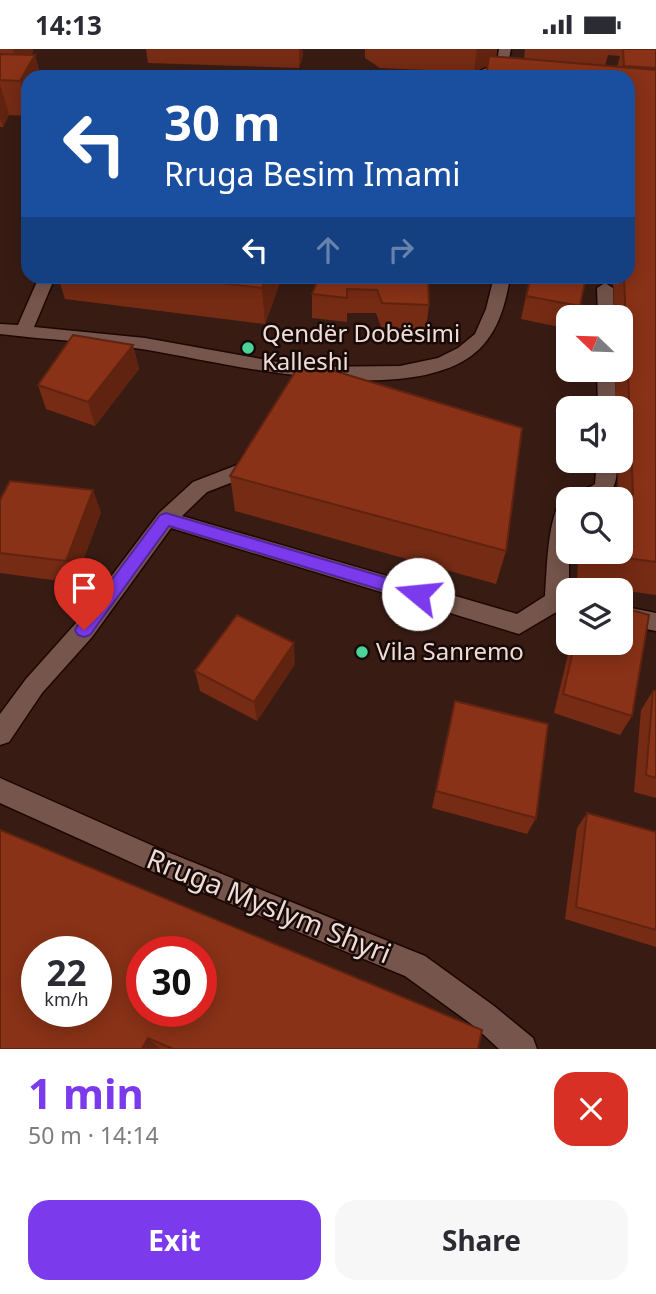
<!DOCTYPE html>
<html lang="en">
<head>
<meta charset="utf-8">
<style>
	:root { --surface:#fff; --page:#f7f7f7; --text:#2b2b33; --muted:#7c7c81; --accent:#7c3aed }
	body { margin:0; font-family:"Noto Sans",sans-serif; background:var(--page); color:var(--text); height:100vh; display:flex; flex-direction:column; font-size:26px; white-space:nowrap }
	* { box-sizing:border-box; margin:0 }
	p { font-size:23px; color:var(--muted) }
	.icon { flex:none; width:38px; height:38px; fill:none; stroke:currentColor; stroke-width:2; stroke-linecap:round; stroke-linejoin:round }
	.map { position:relative; height:1000px; overflow:hidden }
	.panel { display:flex; flex-direction:column; background:var(--surface); flex:1 }
	.panel>* { flex:none }
	.banner { position:absolute; left:21px; top:21px; width:614px; height:214px; border-radius:21px; box-shadow:0 4px 18px #0003; background:#1a4fa0; color:#fff; overflow:hidden }
	.needle { width:46px; rotate:293deg }
	.buttons { position:absolute; left:556px; top:256px; display:grid; gap:14px }
	.buttons a { display:grid; place-items:center; width:77px; height:77px; border-radius:14px; background:var(--surface); box-shadow:0 4px 18px #0003; font-size:35px }
	.speed { position:absolute; left:21px; top:887px; display:flex; gap:14px; font-size:35px; font-weight:700; text-align:center }
	.speed>* { display:grid; place-content:center; width:91px; height:91px; border-radius:50%; background:var(--surface); box-shadow:0 4px 18px #0003; line-height:1 }
	.speed small { font-size:18px; font-weight:400 }
	.speed .limit { border:10px solid #d22; background:#fff; color:#111 }
	.pin { position:absolute; display:grid; place-items:center; width:60px; height:60px; color:#fff; margin:-72px -30px; border-radius:50% 50% 50% 0; rotate:-45deg; box-shadow:0 0 7px #0007 }
	.pin .icon { rotate:45deg }
	.me { position:absolute; width:77px; margin:-38px; rotate:287deg; stroke-linejoin:round; filter:drop-shadow(0 0 5px #0008) }
	.turn { display:flex; align-items:center; gap:24px; height:147px; padding:0 28px; font-size:32px }
	.turn .icon { width:91px; height:91px; stroke-width:2.5 }
	.turn b { display:block; font-size:49px; line-height:60px }
	.lanes { display:flex; align-items:center; height:66px; padding:0 28px; background:#0003; justify-content:center; gap:35px; direction:ltr }
	.lanes .off { opacity:.35 }
	.round { display:grid; place-items:center; flex:none; width:74px; height:74px; border-radius:21px; background:var(--page) }
	.summary { display:flex; align-items:center; justify-content:space-between; height:119px; padding:0 28px }
	h1 { font-size:42px; font-weight:700; line-height:52px; color:var(--accent) }
	.action { display:flex; gap:14px; margin-top:auto; padding:14px 28px }
	.action a { flex:1; height:80px; border-radius:21px; background:var(--accent); color:#fff; font-size:28px; font-weight:700; line-height:80px; text-align:center }
	.action a+a { background:var(--page); color:var(--text) }
	.status { display:flex; justify-content:space-between; align-items:center; height:49px; padding:0 35px; background:var(--surface); direction:ltr }
	.status svg { height:19px; fill:currentColor }
	.map>svg:first-child { display:block }
	.lines { fill:none; stroke-linecap:round; stroke-linejoin:round }
	.minor-casing { stroke:#1e0602; stroke-width:3 }
	.minor { fill:#76564c; fill-rule:evenodd }
	.wall { fill:#762b14; fill-rule:evenodd }
	.shaded-wall { fill:#602310 }
	.building { fill:#893217; stroke:#602310; stroke-width:2; fill-rule:evenodd }
	.route { fill:#7c3aed; stroke:#51269a; stroke-width:2 }
	.poi-dot { fill:#4cd39a; stroke:#170a07; stroke-width:2.5 }
	.labels { text-anchor:middle; stroke-width:5; stroke-linejoin:round; paint-order:stroke }
	.poi-label { font-size:24px; fill:#f0dcd7; stroke:#170a07; text-anchor:start }
	.near-street-label { font-size:28px; fill:#f0dcd7; stroke:#170a07 }
</style>
</head>
<body>
<div class="status"><b>14:13</b><svg viewBox="0 0 49 12"><path d="M0 12V9h3v3zM5 12V6h3v6zM10 12V3h3v9zM15 12V0h3v12zM26 1h20v11H26zM47 4h2v5h-2z"/></svg></div>
<div class="map">
<svg width="656" height="1000" viewBox="0 0 656 1000">
	<rect width="100%" height="100%" fill="#381c14"/>
	<g class="lines">
		<g class="minor-casing">
			<path id="minor" d="M 499,0 L 511,0 L 507,19 L 484,28 L 467,28 L 497,14 Z
				M 39,228 L 55,228 L 34,278 L 145,289 L 306,318 L 400,317 L 438,309 L 458,299 L 475,285 L 486,260 L 494,228 L 510,228 C 505,258 497,288 471,307 C 400,358 230,315 148,301 C 99,293 49,291 0,285 L 0,275 L 18,276 Z
				M 605,234 L 613,239 L 614,268 L 598,268 L 597,239 Z
				M 597,320 L 615,320 L 616,359 L 598,359 Z
				M 252,401 L 259,403 L 262,408 L 251,426 L 207,443 L 182,467 L 517,565 L 545,547 C 547,522 547,463 565,447 C 573,440 586,442 595,435 L 597,411 L 617,411 C 617,426 617,439 605,449 L 569,450 C 569,490 569,526 569,564 L 558,562 L 519,585 L 171,479 L 92,588 L 42,644 L 9,693 L 0,696 L 0,665 L 26,630 L 76,574 L 159,464 L 193,433 L 237,416 L 245,403 Z
				M 621,557 L 656,564 L 656,582 L 621,575 Z
				M 0,729 L 160,800 L 425,907 L 494,957 L 533,989 L 537,1000 L 499,1000 L 474,977 L 405,927 L 144,819 L 0,754 Z"/>
		</g>
		<use href="#minor" class="minor"/>
	</g>
	<path class="wall" d="M 0,0 L 33,0 L 33,3 L 31,6 L 35,6 L 41,28 L 28,28 L 28,67 L 9,66 L 3,78 L 0,78 Z
		M 146,0 L 302,0 L 303,6 L 299,19 L 148,14 Z
		M 365,0 L 497,0 L 496,8 L 524,10 L 525,0 L 656,0 L 656,546 L 577,535 L 578,502 L 621,502 L 621,450 L 586,450 L 590,439 L 618,443 L 617,411 L 621,411 L 621,359 L 616,359 L 615,320 L 621,320 L 621,268 L 614,268 L 613,228 L 628,228 L 628,28 L 486,28 L 487,17 L 474,23 L 380,19 L 365,9 ZM 608,6 L 620,7 L 617,18 L 605,17 Z
		M 58,228 L 282,228 L 265,275 L 65,250 Z
		M 428,228 L 429,256 L 426,280 L 381,278 L 376,264 L 347,264 L 347,273 L 312,269 L 312,245 Z
		M 526,247 L 580,257 L 577,268 L 569,268 L 569,280 L 521,270 Z
		M 133,296 L 139,320 L 95,377 L 46,360 L 38,336 Z
		M 230,427 L 506,502 L 496,535 L 235,462 Z
		M 0,451 L 101,463 L 75,534 L 0,524 Z
		M 571,593 L 621,593 L 632,667 L 620,686 L 554,664 Z
		M 295,615 L 257,672 L 200,642 L 195,622 Z
		M 653,642 L 656,642 L 656,749 L 634,743 L 641,661 Z
		M 455,652 L 536,769 L 527,785 L 432,759 Z
		M 587,764 L 656,783 L 656,898 L 565,870 L 577,779 Z
		M 0,781 L 478,1000 L 0,1000 Z"/>
	<path class="shaded-wall" d="M 13,0 L 33,0 L 33,3 L 19,23 Z
		M 299,0 L 302,0 L 303,6 L 299,19 Z
		M 477,0 L 497,0 L 495,13 L 474,23 Z
		M 35,6 L 41,28 L 28,28 L 28,60 L 20,32 Z
		M 0,35 L 9,66 L 3,78 L 0,70 Z
		M 266,228 L 282,228 L 265,275 L 262,239 Z
		M 133,296 L 139,320 L 95,377 L 88,353 Z
		M 93,441 L 101,463 L 75,534 L 66,512 Z
		M 294,594 L 295,615 L 257,672 L 254,653 Z
		M 148,989 L 160,1000 L 142,1000 Z"/>
	<path class="building" d="M 623,0 L 656,0 L 656,19 L 624,17 Z
		M 0,5 L 35,6 L 20,32 L 0,31 Z
		M 489,7 L 656,21 L 656,513 L 590,504 L 590,502 L 621,502 L 621,450 L 590,450 L 590,439 L 633,445 L 624,228 L 628,228 L 628,28 L 500,28 L 486,27 Z
		M 169,228 L 266,228 L 262,239 Z
		M 319,228 L 428,228 L 429,256 L 382,254 L 377,241 L 347,240 L 347,249 L 312,245 Z
		M 531,228 L 586,228 L 580,257 L 526,247 Z
		M 73,286 L 133,296 L 88,353 L 38,336 Z
		M 302,312 L 522,379 L 506,502 L 230,427 Z
		M 10,432 L 93,441 L 66,512 L 0,504 L 0,451 Z
		M 621,558 L 649,566 L 632,667 L 563,645 L 575,593 L 621,593 Z
		M 237,566 L 294,594 L 254,653 L 195,622 Z
		M 653,642 L 656,642 L 656,729 L 646,726 Z
		M 455,652 L 548,675 L 536,769 L 436,742 Z
		M 587,764 L 656,783 L 656,881 L 576,858 Z
		M 0,781 L 482,981 L 478,1000 L 173,1000 L 148,989 L 142,1000 L 0,1000 ZM 37,903 L 96,903 L 96,962 L 37,962 ZM 142,903 L 201,903 L 201,962 L 142,962 Z"/>
	<path class="route" d="M 166,464 L 418,538 L 424,540 L 426,545 L 424,550 L 418,552 L 169,477 L 90,586 L 84,588 L 78,586 L 75,581 L 78,576 L 160,466 Z"/>
	<g class="poi-dot">
		<circle cx="248" cy="299" r="7"/>
		<circle cx="362" cy="603" r="7"/>
	</g>
	<g class="labels">
		<g class="poi-label">
			<text x="262" y="293">Qendër Dobësimi<tspan x="262" dy="28">Kalleshi</tspan></text>
			<text x="376" y="611">Vila Sanremo</text>
		</g>
		<g class="near-street-label">
			<text transform="translate(269 857) rotate(22)" y="10">Rruga Myslym Shyri</text>
		</g>
	</g>
</svg>
<div class="buttons">
<a><svg class="needle" viewBox="-14 -14 28 28"><path d="M0-13l5 13h-10z" fill="#e53935"/><path d="M0 13l5-13h-10z" fill="#7c7c81"/></svg></a>
<a><svg class="icon" aria-label="sound" viewBox="0 0 24 24"><path d="M4 9h4l5-4v14l-5-4H4zM17 9q2 3 0 6"/></svg></a>
<a><svg class="icon" aria-label="search" viewBox="0 0 24 24"><circle cx="10" cy="10" r="6"/><path d="M15 15l6 6"/></svg></a>
<a><svg class="icon" aria-label="layers" viewBox="0 0 24 24"><path d="M12 4l9 5-9 5-9-5zM3 14l9 5 9-5"/></svg></a>
</div>
<div class="speed"><div>22<small>km/h</small></div><div class="limit">30</div></div>
<div class="pin" style="left:84px;top:581px;background:#d93025"><svg class="icon" aria-label="arrive" viewBox="0 0 24 24"><path d="M6 21V4h12l-3 4 3 4H6"/></svg></div>
<svg class="me" style="left:418px;top:545px" viewBox="-20 -20 40 40"><circle r="19" fill="#fff"/><path d="M0-13L10 11 0 6-10 11z" fill="#7c3aed"/></svg>
<div class="banner">
<div class="turn"><svg class="icon" aria-label="left" viewBox="0 0 24 24"><path d="M17 20v-9H6M10 6l-5 5 5 5"/></svg><div><b>30 m</b>Rruga Besim Imami</div></div>
<div class="lanes"><svg class="icon" aria-label="left" viewBox="0 0 24 24"><path d="M17 20v-9H6M10 6l-5 5 5 5"/></svg><svg class="icon off" aria-label="ahead" viewBox="0 0 24 24"><path d="M12 20V5M6 11l6-6 6 6"/></svg><svg class="icon off" aria-label="right" viewBox="0 0 24 24"><path d="M7 20v-9h11M14 6l5 5-5 5"/></svg></div>
</div>
</div>
<section class="panel">
<div class="summary"><div><h1>1 min</h1><p>50 m · 14:14</p></div><a class="round" style="background:#d93025;color:#fff"><svg class="icon" aria-label="close" viewBox="0 0 24 24"><path d="M6 6l12 12M18 6L6 18"/></svg></a></div>
<div class="action"><a>Exit</a><a>Share</a></div>
</section>
</body>
</html>
